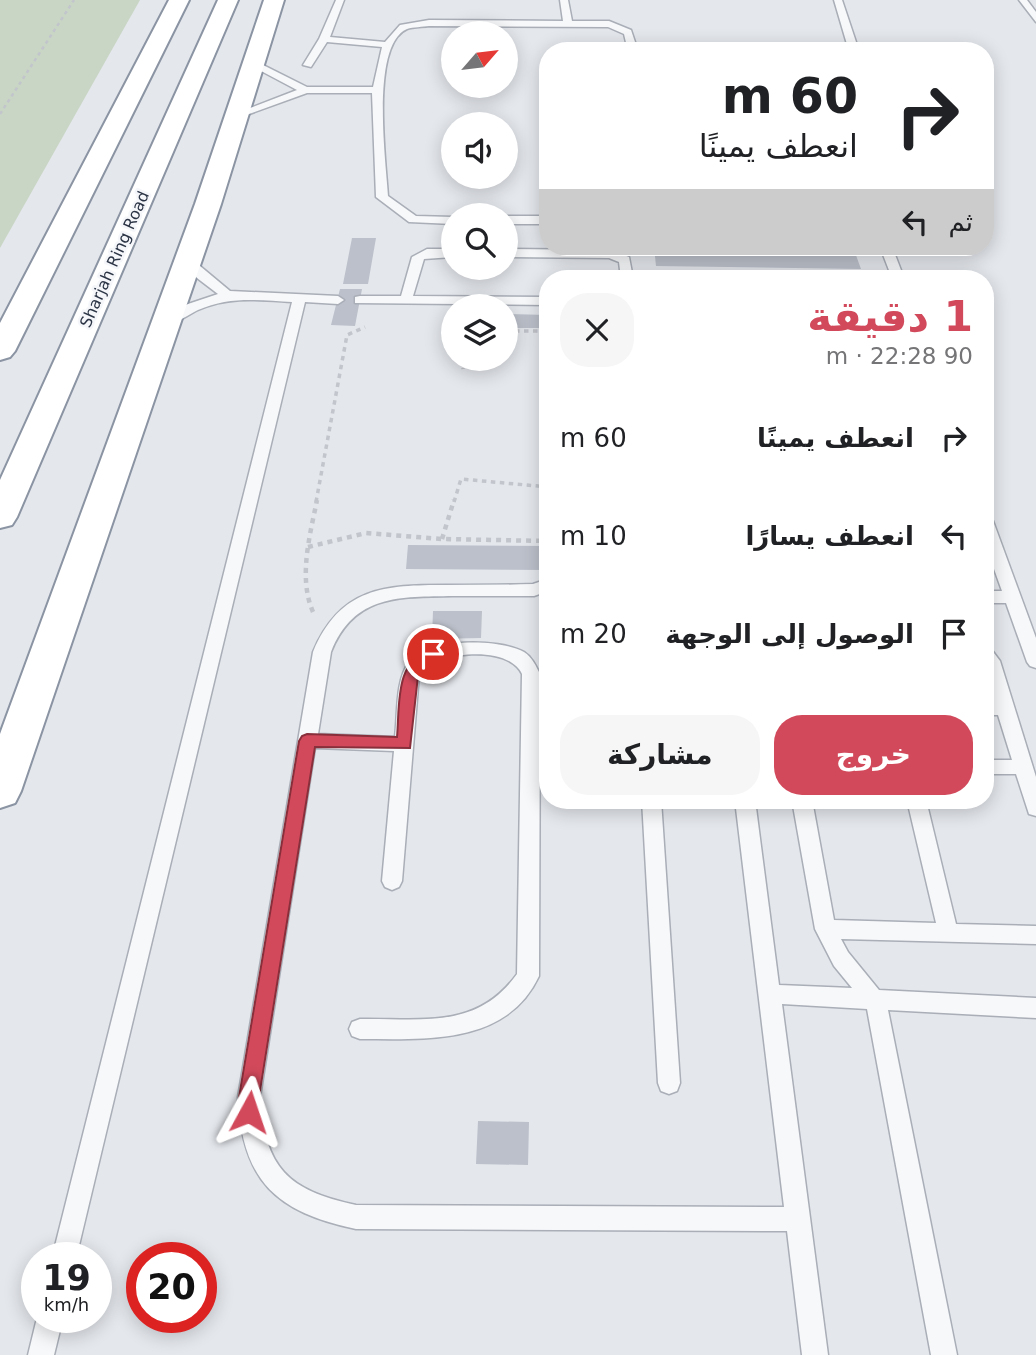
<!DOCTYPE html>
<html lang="ar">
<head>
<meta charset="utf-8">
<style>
	:root { --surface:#fff; --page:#f6f6f6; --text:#202124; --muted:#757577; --accent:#d1495b }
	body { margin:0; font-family:"DejaVu Sans","Noto Naskh Arabic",sans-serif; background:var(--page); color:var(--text); direction:rtl; height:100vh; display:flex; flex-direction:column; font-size:26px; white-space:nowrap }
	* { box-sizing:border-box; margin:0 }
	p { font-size:23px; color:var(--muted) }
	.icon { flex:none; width:38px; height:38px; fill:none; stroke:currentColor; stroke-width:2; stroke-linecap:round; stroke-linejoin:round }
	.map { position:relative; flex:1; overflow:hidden; direction:ltr }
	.panel { position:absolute; left:539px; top:270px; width:455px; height:539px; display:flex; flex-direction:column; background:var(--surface); border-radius:28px; box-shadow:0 4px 18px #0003; direction:rtl }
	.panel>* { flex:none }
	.banner { position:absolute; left:539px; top:42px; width:455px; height:214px; border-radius:28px; box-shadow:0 4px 18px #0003; direction:rtl; background:#fff; color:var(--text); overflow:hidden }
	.needle { width:46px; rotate:62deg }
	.controls { position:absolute; left:441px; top:21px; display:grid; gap:14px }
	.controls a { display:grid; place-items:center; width:77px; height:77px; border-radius:50%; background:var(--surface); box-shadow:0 4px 18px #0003; font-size:35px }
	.speed { position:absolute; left:21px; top:1242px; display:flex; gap:14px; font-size:35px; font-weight:700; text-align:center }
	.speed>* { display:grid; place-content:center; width:91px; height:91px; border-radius:50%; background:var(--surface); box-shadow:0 4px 18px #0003; line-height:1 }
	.speed small { font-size:18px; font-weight:400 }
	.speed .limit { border:10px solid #d22; background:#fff; color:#111 }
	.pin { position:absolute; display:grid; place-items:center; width:60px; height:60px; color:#fff; margin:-30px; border:4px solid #fff; border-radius:50%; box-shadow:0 2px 7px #0007 }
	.me { position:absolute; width:77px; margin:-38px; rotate:5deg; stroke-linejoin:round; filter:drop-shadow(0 0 5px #0008) }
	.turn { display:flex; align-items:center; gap:24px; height:147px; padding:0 21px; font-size:32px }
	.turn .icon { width:91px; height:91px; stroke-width:2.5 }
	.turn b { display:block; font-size:49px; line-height:60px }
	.then { display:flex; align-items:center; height:66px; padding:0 21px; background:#0003; gap:14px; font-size:26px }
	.round { display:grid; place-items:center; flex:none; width:74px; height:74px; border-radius:28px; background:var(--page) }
	.head { display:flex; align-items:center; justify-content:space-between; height:119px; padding:0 21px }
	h1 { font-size:42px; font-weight:600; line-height:52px; color:var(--accent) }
	.action { display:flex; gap:14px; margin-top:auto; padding:14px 21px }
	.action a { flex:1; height:80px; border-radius:28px; background:var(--accent); color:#fff; font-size:28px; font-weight:600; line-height:80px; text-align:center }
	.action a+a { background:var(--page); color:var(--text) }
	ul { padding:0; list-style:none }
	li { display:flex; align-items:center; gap:21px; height:98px; padding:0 21px }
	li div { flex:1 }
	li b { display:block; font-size:26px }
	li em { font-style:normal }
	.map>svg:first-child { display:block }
	.green { fill:#c9d6c5 }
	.building { fill:#bbc0ca }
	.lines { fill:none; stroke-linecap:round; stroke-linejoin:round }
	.service-casing { stroke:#a9aeb7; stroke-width:3 }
	.motorway-casing { stroke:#8b94a3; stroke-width:4 }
	.path-far2 { stroke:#c2c5cb; stroke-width:2.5; stroke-dasharray:3.5 3.5; stroke-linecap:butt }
	.path-far1 { stroke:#c2c5cb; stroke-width:3.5; stroke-dasharray:4.5 4.5; stroke-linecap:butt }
	.path { stroke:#c2c5cb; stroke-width:4.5; stroke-dasharray:5 5; stroke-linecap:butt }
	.service { fill:#f7f8fa; fill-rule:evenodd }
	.motorway { fill:#fff; fill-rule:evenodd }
	.route { fill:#d1495b; stroke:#882f3b; stroke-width:2 }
	.labels { text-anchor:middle; stroke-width:5; stroke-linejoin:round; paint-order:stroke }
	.far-street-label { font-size:16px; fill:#2b3445; stroke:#f4f6f9 }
</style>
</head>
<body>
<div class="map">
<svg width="1036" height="1355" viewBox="0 0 1036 1355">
	<rect width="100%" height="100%" fill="#e4e7ec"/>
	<path class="green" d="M 0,0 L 140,0 L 0,248 Z"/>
	<path class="building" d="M 352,238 L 376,238 L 368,284 L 343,284 Z
		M 654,247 L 853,247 L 861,269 L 656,266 Z
		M 340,289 L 362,289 L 355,326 L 331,325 Z
		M 506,314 L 548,315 L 548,328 L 506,328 Z
		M 408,545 L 548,546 L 548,570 L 406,569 Z
		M 433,611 L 482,611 L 481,638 L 432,639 Z
		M 478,1121 L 529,1122 L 528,1165 L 476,1164 Z"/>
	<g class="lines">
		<g class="service-casing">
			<path id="service" d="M 336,0 L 344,0 L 330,37 L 385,42 L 400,25 L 429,20 L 563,21 L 560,0 L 568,0 L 572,21 L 609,21 L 631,30 L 638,51 L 628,51 L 624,34 L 608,27 L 429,26 C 423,27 413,27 407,29 C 370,45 386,162 388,196 L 416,216 L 453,217 L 453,224 L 409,222 L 376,197 L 372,93 L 307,93 L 241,117 L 232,115 L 297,90 L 250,65 L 248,63 L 253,60 L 307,87 L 373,87 L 382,47 L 327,42 L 311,67 L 303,65 L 319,39 Z
				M 834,0 L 842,0 L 859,51 L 849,51 Z
				M 1019,0 L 1027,0 L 1036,12 L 1036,22 Z
				M 506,216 L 548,216 L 548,224 L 506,224 Z
				M 888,248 L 894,252 L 904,278 L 892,278 L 882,252 Z
				M 427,249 L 453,249 L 453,257 L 424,259 L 413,296 L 548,297 L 548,305 L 355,303 L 355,297 L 360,296 L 401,296 L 412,257 Z
				M 506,249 L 611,250 L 629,257 L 633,278 L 621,278 L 619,262 L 609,258 L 506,257 Z
				M 188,256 L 230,291 L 338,296 L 344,300 L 338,304 L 305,302 L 76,1258 L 52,1258 L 292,302 C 259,300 229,296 198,310 C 187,315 175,326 162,324 L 162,318 L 188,304 L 218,294 L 197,278 L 184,263 L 184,257 Z
				M 985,516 L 993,521 L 1036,638 L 1036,668 L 1030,666 L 1027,662 L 1006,603 L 985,603 L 985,591 L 1002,591 L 985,544 Z
				M 548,579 L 548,591 L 534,596 C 507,596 480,596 453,596 C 400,597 354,594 331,652 L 318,734 L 395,737 C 398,714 395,681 409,662 C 428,638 498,638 524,652 C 532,657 536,666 540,674 L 539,976 C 506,1046 425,1039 360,1039 L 352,1036 L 349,1029 L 352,1022 L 360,1019 C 422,1018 477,1030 517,974 L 522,674 C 508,644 436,651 419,675 L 402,881 L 399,887 L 392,890 L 385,887 L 382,881 L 394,751 L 315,748 L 260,1097 C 265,1168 287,1190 356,1205 L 784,1207 L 735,800 L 755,800 L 779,985 L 852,988 L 834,966 L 815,929 L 792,800 L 812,800 L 834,920 L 936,923 L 907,800 L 926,800 L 956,924 L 1036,926 L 1036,944 L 841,939 L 848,952 L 879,990 L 1036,998 L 1036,1018 L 888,1010 L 957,1355 L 931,1355 L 867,1009 L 782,1004 L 828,1355 L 802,1355 L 787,1231 L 356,1229 C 276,1212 242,1181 238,1097 L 313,652 C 340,587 385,585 446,585 C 475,585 504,585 533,584 Z
				M 985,647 L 991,649 L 1000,661 L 1036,777 L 1036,816 L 1029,814 L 1016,774 L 985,774 L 985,760 L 1012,760 L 998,715 L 985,715 L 985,701 L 994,701 L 985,671 Z
				M 642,800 L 661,800 L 680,1083 L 677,1091 L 669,1094 L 661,1091 L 658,1083 Z
				M 37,1318 L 63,1318 L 54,1355 L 28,1355 Z"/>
		</g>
		<g class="motorway-casing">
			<path id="motorway" d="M 169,0 L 189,0 L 15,351 L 10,357 L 0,360 L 0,323 Z
				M 218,0 L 238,0 L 17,517 L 12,525 L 0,528 L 0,480 Z
				M 264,0 L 284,0 L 221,204 L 21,791 L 15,803 L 0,808 L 0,734 L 195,204 Z"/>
		</g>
		<path class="path-far2" d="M 0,114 L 74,0"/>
		<path class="path-far1" d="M 506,331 L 548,331
			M 462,359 L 463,369
			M 316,502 L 347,335 L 365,327
			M 454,502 L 461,479 L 548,487"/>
		<path class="path" d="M 442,539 L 454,500
			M 308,547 L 366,533 L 442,539 L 548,541
			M 313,612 C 298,578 310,535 317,500"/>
		<use href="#service" class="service"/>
		<use href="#motorway" class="motorway"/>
	</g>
	<path class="route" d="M 433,648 L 441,654 L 429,662 L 418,676 L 410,748 L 315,747 L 259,1097 L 260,1112 L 257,1119 L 249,1122 L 242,1119 L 239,1097 L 299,741 L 302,736 L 307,734 L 397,737 C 400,704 394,660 433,648 Z"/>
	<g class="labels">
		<g class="far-street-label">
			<text transform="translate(114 259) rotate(-66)" y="6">Sharjah Ring Road</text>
		</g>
	</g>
</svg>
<div class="controls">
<a><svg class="needle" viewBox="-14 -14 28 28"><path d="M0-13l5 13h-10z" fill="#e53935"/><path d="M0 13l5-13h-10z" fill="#757577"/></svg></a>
<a><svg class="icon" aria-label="sound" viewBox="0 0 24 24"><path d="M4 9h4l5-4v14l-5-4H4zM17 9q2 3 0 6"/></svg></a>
<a><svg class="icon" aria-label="search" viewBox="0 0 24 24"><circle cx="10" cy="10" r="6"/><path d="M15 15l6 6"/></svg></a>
<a><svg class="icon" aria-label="layers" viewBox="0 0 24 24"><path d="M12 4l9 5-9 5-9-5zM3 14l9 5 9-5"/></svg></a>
</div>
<div class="speed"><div>19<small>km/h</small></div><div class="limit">20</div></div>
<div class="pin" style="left:433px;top:654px;background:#d93025"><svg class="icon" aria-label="arrive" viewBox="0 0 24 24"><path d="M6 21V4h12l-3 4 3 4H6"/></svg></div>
<svg class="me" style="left:249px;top:1112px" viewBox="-20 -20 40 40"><path d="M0-17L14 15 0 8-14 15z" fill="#d1495b" stroke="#fff" stroke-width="4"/></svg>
<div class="banner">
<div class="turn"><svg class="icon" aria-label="right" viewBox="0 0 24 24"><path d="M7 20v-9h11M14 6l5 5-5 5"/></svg><div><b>60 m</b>انعطف يمينًا</div></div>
<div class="then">ثم<svg class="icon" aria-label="left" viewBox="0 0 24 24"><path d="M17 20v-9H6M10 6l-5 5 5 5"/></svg></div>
</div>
<section class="panel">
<div class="head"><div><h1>1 دقيقة</h1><p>90 m · 22:28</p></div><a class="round"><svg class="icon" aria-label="close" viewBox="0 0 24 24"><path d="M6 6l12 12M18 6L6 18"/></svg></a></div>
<ul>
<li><svg class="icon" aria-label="right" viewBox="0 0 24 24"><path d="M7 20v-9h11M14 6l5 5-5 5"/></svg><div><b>انعطف يمينًا</b></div><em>60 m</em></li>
<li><svg class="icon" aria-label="left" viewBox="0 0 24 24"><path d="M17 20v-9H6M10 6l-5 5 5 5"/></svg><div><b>انعطف يسارًا</b></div><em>10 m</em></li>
<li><svg class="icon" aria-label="arrive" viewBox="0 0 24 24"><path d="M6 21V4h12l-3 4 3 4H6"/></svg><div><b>الوصول إلى الوجهة</b></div><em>20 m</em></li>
</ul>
<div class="action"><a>خروج</a><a>مشاركة</a></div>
</section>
</div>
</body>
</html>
